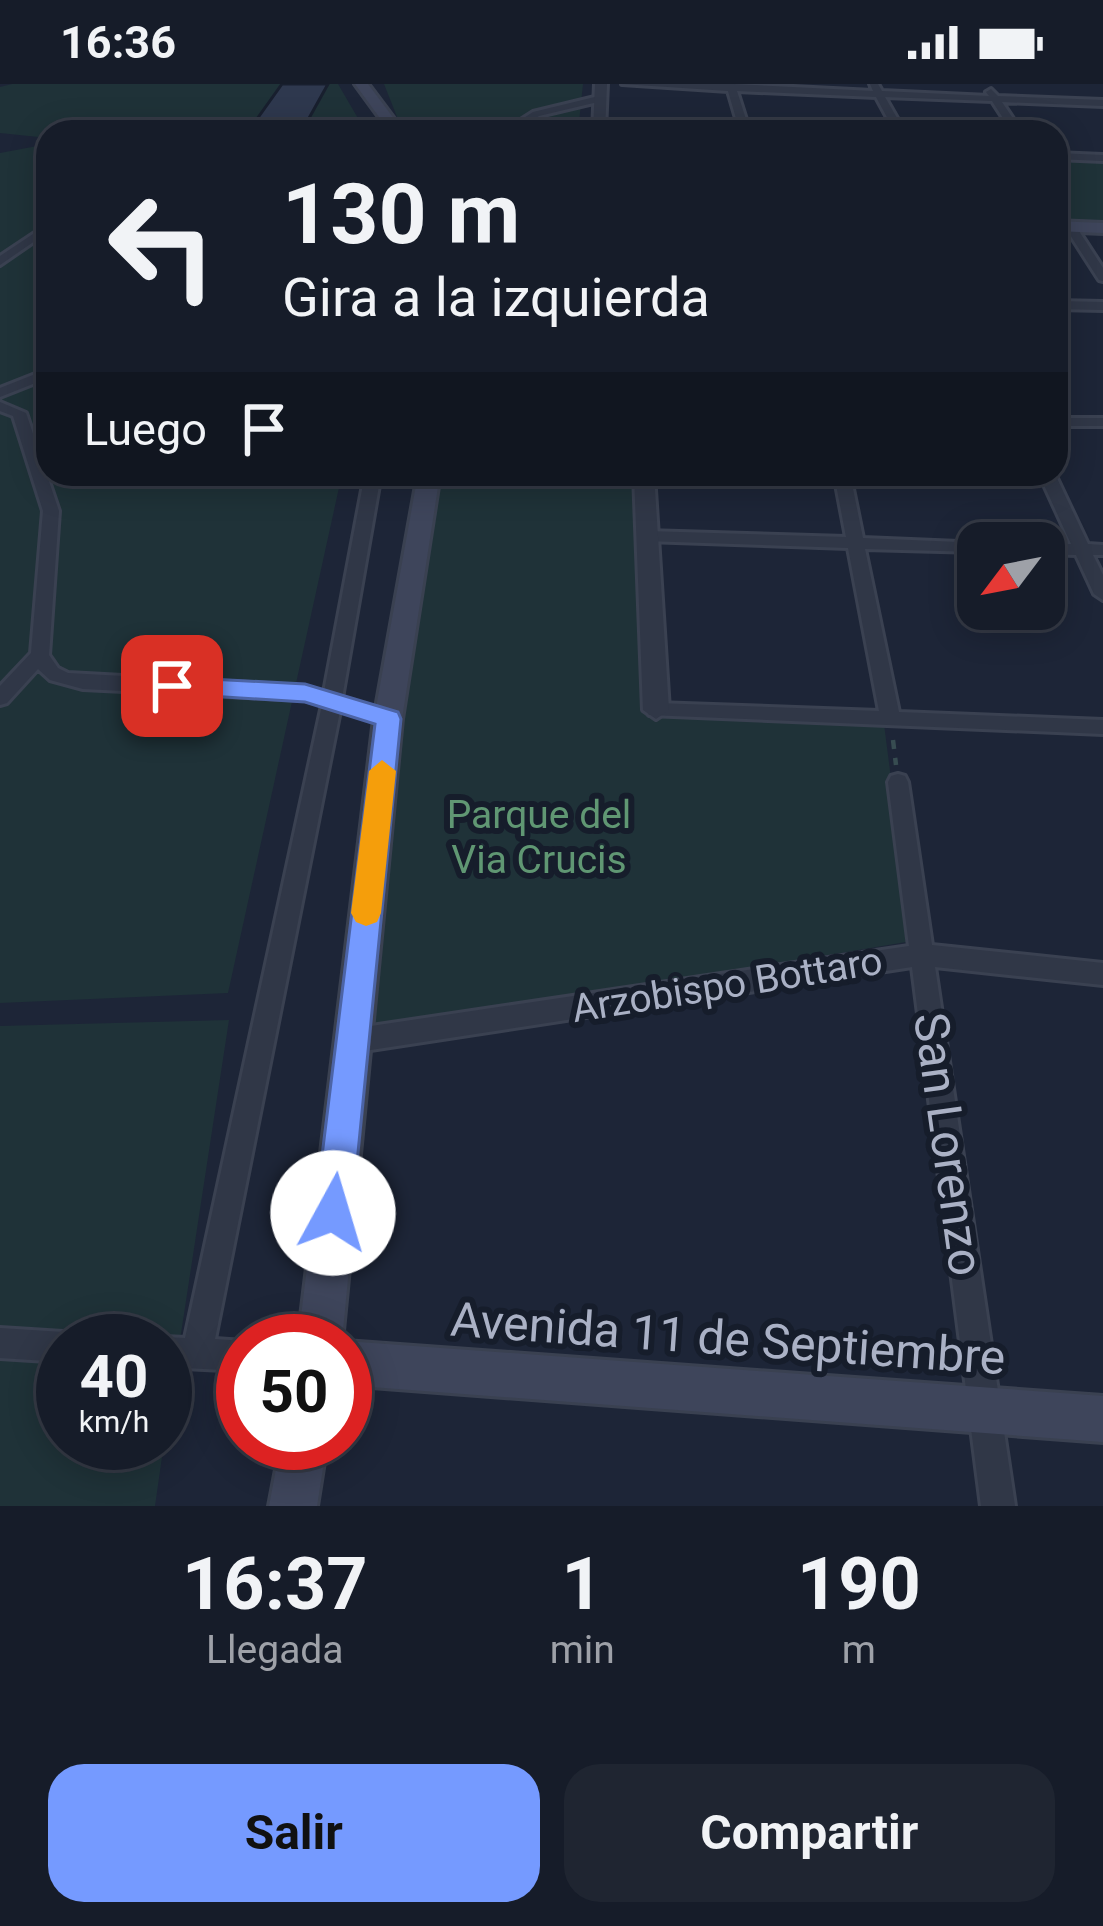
<!DOCTYPE html>
<html lang="es">
<head>
<meta charset="utf-8">
<style>
	:root { --surface:#161c29; --page:#1f2531; --text:#f1f3f6; --muted:#9ea1a8; --line:#353a46; --accent:#759aff }
	body { margin:0; font-family:Roboto,sans-serif; background:var(--page); color:var(--text); height:100vh; display:flex; flex-direction:column; font-size:45px; white-space:nowrap }
	* { box-sizing:border-box; margin:0 }
	p { font-size:39px; color:var(--muted) }
	.icon { flex:none; width:66px; height:66px; fill:none; stroke:currentColor; stroke-width:2; stroke-linecap:round; stroke-linejoin:round }
	.map { position:relative; height:1422px; overflow:hidden }
	.panel { display:flex; flex-direction:column; background:var(--surface); flex:1 }
	.panel>* { flex:none }
	.top-card { position:absolute; left:36px; top:36px; width:1032px; height:366px; border-radius:36px; box-shadow:0 6px 30px #0003,0 0 0 3px var(--line); background:#161c29; color:var(--text); overflow:hidden }
	.needle { width:78px; rotate:238deg }
	.tools { position:absolute; left:957px; top:438px; display:grid; gap:24px }
	.tools a { display:grid; place-items:center; width:108px; height:108px; border-radius:24px; background:var(--surface); box-shadow:0 6px 30px #0003,0 0 0 3px var(--line); font-size:60px }
	.speed { position:absolute; left:36px; top:1230px; display:flex; gap:24px; font-size:60px; font-weight:700; text-align:center }
	.speed>* { display:grid; place-content:center; width:156px; height:156px; border-radius:50%; background:var(--surface); box-shadow:0 6px 30px #0003,0 0 0 3px var(--line); line-height:1 }
	.speed small { font-size:30px; font-weight:400 }
	.speed .limit { border:18px solid #d22; background:#fff; color:#111 }
	.pin { position:absolute; display:grid; place-items:center; width:102px; height:102px; color:#fff; margin:-51px; border-radius:24px; box-shadow:0 6px 18px #0006 }
	.me { position:absolute; width:132px; margin:-66px; rotate:6deg; stroke-linejoin:round; filter:drop-shadow(0 0 9px #0008) }
	.turn { display:flex; align-items:center; gap:42px; height:252px; padding:0 48px; font-size:54px }
	.turn .icon { width:156px; height:156px; stroke-width:2.5 }
	.turn b { display:block; font-size:84px; line-height:102px }
	.then { display:flex; align-items:center; height:114px; padding:0 48px; background:#0003; gap:24px; font-size:45px }
	.eta { display:flex; justify-content:space-evenly; align-items:center; height:204px; text-align:center }
	.eta b { font-size:72px; font-weight:700; line-height:84px }
	.primary-button { display:flex; gap:24px; margin-top:auto; padding:24px 48px }
	.primary-button a { flex:1; height:138px; border-radius:36px; background:var(--accent); color:#111; font-size:48px; font-weight:700; line-height:138px; text-align:center }
	.primary-button a+a { background:var(--page); color:var(--text) }
	.status { display:flex; justify-content:space-between; align-items:center; height:84px; padding:0 60px; background:var(--surface); direction:ltr }
	.status svg { height:33px; fill:currentColor }
	.map>svg:first-child { display:block }
	.green { fill:#1f3238 }
	.building { fill:#2e384e; stroke:#181f2e; stroke-width:3 }
	.lines { fill:none; stroke-linecap:round; stroke-linejoin:round }
	.minor-casing { stroke:#3a4151; stroke-width:6 }
	.tertiary-casing { stroke:#3a4151; stroke-width:6 }
	.secondary-casing { stroke:#3a4151; stroke-width:6 }
	.path { stroke:#374c51; stroke-width:4.5; stroke-dasharray:9 9; stroke-linecap:butt }
	.minor { fill:#303747; fill-rule:evenodd }
	.tertiary { fill:#303747; fill-rule:evenodd }
	.secondary { fill:#3e455b; fill-rule:evenodd }
	.route { fill:#759aff; stroke:#4c64a6; stroke-width:3 }
	.slow { fill:#f59e0b }
	.labels { text-anchor:middle; stroke-width:12; stroke-linejoin:round; paint-order:stroke }
	.park-label { font-size:39px; fill:#609773; stroke:#161d2b }
	.street-label { font-size:39px; fill:#aab1c5; stroke:#161d2b }
	.near-street-label { font-size:48px; fill:#aab1c5; stroke:#161d2b }
</style>
</head>
<body>
<div class="status"><b>16:36</b><svg viewBox="0 0 49 12"><path d="M0 12V9h3v3zM5 12V6h3v6zM10 12V3h3v9zM15 12V0h3v12zM26 1h20v11H26zM47 4h2v5h-2z"/></svg></div>
<div class="map">
<svg width="1103" height="1422" viewBox="0 0 1103 1422">
	<rect width="100%" height="100%" fill="#1d2537"/>
	<path class="green" d="M 12,0 L 338,0 L 366,48 L 48,48 L 48,54 L 0,49 L 0,3 Z
		M 384,0 L 583,0 L 578,48 L 403,48 Z
		M 48,60 L 48,390 L 342,390 L 228,909 L 0,919 L 0,69 Z
		M 1056,75 L 1103,77 L 1103,138 L 1056,137 Z
		M 421,390 L 637,390 L 650,629 L 884,640 L 912,857 L 352,951 Z
		M 229,936 L 165,1354 L 165,1257 L 63,1257 L 63,1359 L 164,1359 L 155,1422 L 0,1422 L 0,942 Z"/>
	<path class="building" d="M 282,0 L 328,0 L 308,36 L 257,35 Z"/>
	<g class="lines">
		<g class="minor-casing">
			<path id="minor" d="M 622,0 L 734,0 L 873,7 L 870,0 L 878,0 L 882,7 L 989,12 L 986,8 L 991,5 L 998,12 L 1103,16 L 1103,22 L 1002,18 L 1022,48 L 1012,48 L 992,17 L 885,13 L 905,48 L 895,48 L 876,13 L 737,7 L 750,48 L 740,48 L 728,7 Z
				M 599,12 L 602,17 L 539,32 L 514,48 L 502,48 L 533,28 Z
				M 1056,69 L 1103,71 L 1103,77 L 1056,75 Z
				M 48,140 L 48,148 L 0,181 L 0,172 Z
				M 1071,140 L 1075,141 L 1103,184 L 1103,197 L 1099,196 L 1065,143 Z
				M 1056,217 L 1103,218 L 1103,226 L 1056,225 Z
				M 48,285 L 48,294 L 0,313 L 0,304 Z
				M 0,318 L 26,329 L 59,427 L 49,571 L 58,584 L 68,589 L 305,602 L 324,608 L 365,390 L 381,390 L 342,614 L 395,630 L 398,635 L 388,642 L 340,627 L 215,1255 L 244,1257 L 243,1287 L 165,1283 L 165,1257 L 155,1257 L 165,1253 L 185,1254 L 322,621 L 305,616 L 83,605 L 50,596 L 38,585 L 7,619 L 0,621 L 0,602 L 31,569 L 43,427 L 13,332 L 0,327 Z
				M 1056,334 L 1103,334 L 1103,342 L 1056,342 Z
				M 834,390 L 850,390 L 863,454 L 983,459 L 978,459 L 978,468 L 865,465 L 899,628 L 1103,636 L 1103,650 L 649,631 L 646,626 L 656,619 L 879,627 L 848,464 L 646,457 L 638,452 L 646,447 L 846,453 Z
				M 1039,390 L 1055,390 L 1088,460 L 1103,461 L 1103,471 L 1093,471 L 1103,491 L 1103,516 L 1094,510 L 1076,471 L 1044,470 L 1044,460 L 1071,460 Z
				M 898,690 L 905,692 L 908,698 L 932,861 L 1103,879 L 1103,901 L 935,883 L 1015,1422 L 981,1422 L 912,883 L 351,969 L 342,965 L 338,957 L 342,949 L 351,945 L 909,862 L 888,698 L 891,692 Z
				M 0,1244 L 63,1248 L 74,1252 L 76,1257 L 63,1257 L 63,1278 L 0,1274 Z"/>
		</g>
		<g class="tertiary-casing">
			<path id="tertiary" d="M 595,0 L 607,0 L 605,48 L 593,48 Z
				M 634,390 L 654,390 L 669,626 L 656,635 L 643,626 Z"/>
		</g>
		<g class="secondary-casing">
			<path id="secondary" d="M 355,0 L 368,0 L 404,48 L 390,48 Z
				M 1056,137 L 1103,139 L 1103,149 L 1056,147 Z
				M 418,390 L 440,390 L 402,635 L 342,1257 L 298,1257 L 374,635 Z
				M 345,1257 L 1103,1312 L 1103,1358 L 345,1301 Z
				M 281,1359 L 327,1359 L 317,1422 L 269,1422 Z"/>
		</g>
		<path class="path" d="M 893,656 L 896,681"/>
		<use href="#minor" class="minor"/>
		<use href="#tertiary" class="tertiary"/>
		<use href="#secondary" class="secondary"/>
	</g>
	<path class="route" d="M 172,593 L 305,600 L 398,628 L 401,635 L 352,1129 L 346,1142 L 333,1147 L 320,1142 L 315,1129 L 375,640 L 305,618 L 163,609 L 159,602 Z"/>
	<path class="slow" d="M 382,676 L 396,687 L 381,829 L 377,838 L 366,842 L 356,838 L 351,829 L 369,687 Z"/>
	<g class="labels">
		<g class="park-label">
			<text x="539" y="744">Parque del<tspan x="539" dy="45">Via Crucis</tspan></text>
		</g>
		<g class="street-label">
			<text transform="translate(727 900) rotate(-9)" y="14">Arzobispo Bottaro</text>
		</g>
		<g class="near-street-label">
			<text transform="translate(949 1060) rotate(82)" y="17">San Lorenzo</text>
			<text transform="translate(728 1254) rotate(4)" y="17">Avenida 11 de Septiembre</text>
		</g>
	</g>
</svg>
<div class="tools">
<a><svg class="needle" viewBox="-14 -14 28 28"><path d="M0-13l5 13h-10z" fill="#e53935"/><path d="M0 13l5-13h-10z" fill="#9ea1a8"/></svg></a>
</div>
<div class="speed"><div>40<small>km/h</small></div><div class="limit">50</div></div>
<div class="pin" style="left:172px;top:602px;background:#d93025"><svg class="icon" aria-label="arrive" viewBox="0 0 24 24"><path d="M6 21V4h12l-3 4 3 4H6"/></svg></div>
<svg class="me" style="left:333px;top:1129px" viewBox="-20 -20 40 40"><circle r="19" fill="#fff"/><path d="M0-13L10 11 0 6-10 11z" fill="#759aff"/></svg>
<div class="top-card">
<div class="turn"><svg class="icon" aria-label="left" viewBox="0 0 24 24"><path d="M17 20v-9H6M10 6l-5 5 5 5"/></svg><div><b>130 m</b>Gira a la izquierda</div></div>
<div class="then">Luego<svg class="icon" aria-label="arrive" viewBox="0 0 24 24"><path d="M6 21V4h12l-3 4 3 4H6"/></svg></div>
</div>
</div>
<section class="panel">
<div class="eta">
<div><b>16:37</b><p>Llegada</p></div>
<div><b>1</b><p>min</p></div>
<div><b>190</b><p>m</p></div>
</div>
<div class="primary-button"><a>Salir</a><a>Compartir</a></div>
</section>
</body>
</html>
